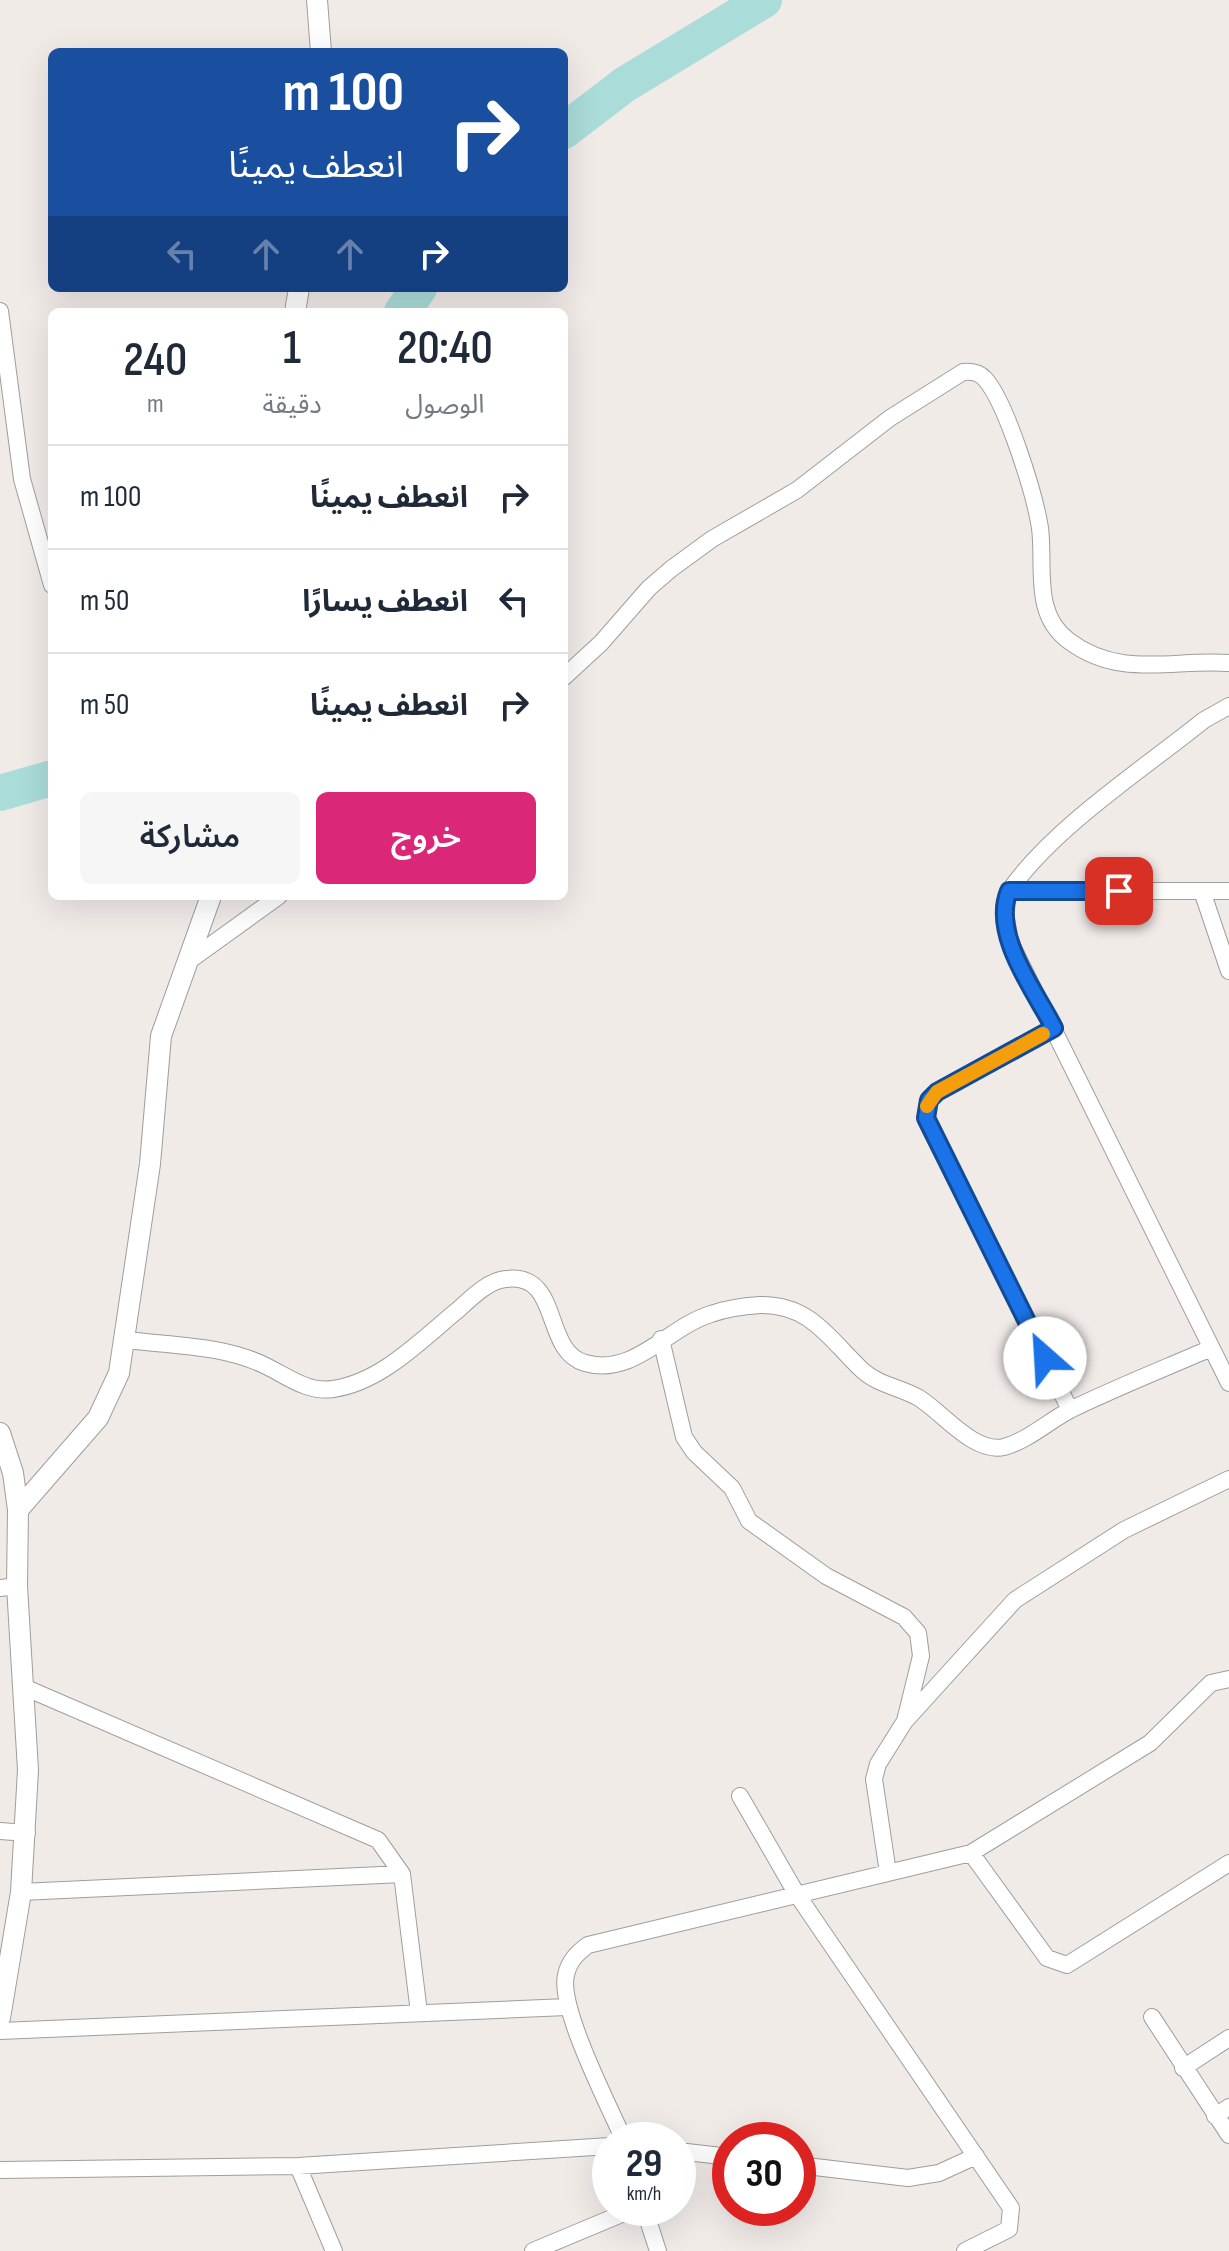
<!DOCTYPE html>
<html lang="ar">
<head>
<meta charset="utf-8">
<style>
	:root { --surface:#fff; --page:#f6f6f7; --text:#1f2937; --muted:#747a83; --line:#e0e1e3; --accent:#db2777 }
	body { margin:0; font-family:"Sofia Sans Condensed","Noto Sans Arabic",sans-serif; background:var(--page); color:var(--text); direction:rtl; height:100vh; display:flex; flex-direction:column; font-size:30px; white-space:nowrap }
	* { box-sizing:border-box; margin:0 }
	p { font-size:26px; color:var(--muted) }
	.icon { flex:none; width:44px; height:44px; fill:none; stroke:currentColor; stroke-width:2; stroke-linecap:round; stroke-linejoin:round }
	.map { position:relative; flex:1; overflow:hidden; direction:ltr }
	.details { position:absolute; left:48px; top:308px; width:520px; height:592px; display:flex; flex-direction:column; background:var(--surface); border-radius:12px; box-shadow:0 8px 32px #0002; direction:rtl }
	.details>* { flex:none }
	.guide { position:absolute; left:48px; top:48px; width:520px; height:244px; border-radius:12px; box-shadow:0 8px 32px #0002; direction:rtl; background:#1a4fa0; color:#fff; overflow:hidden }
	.speed { position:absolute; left:592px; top:2122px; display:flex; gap:16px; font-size:40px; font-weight:700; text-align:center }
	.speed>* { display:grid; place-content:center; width:104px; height:104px; border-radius:50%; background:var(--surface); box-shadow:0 8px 32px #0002; line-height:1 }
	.speed small { font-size:20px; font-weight:400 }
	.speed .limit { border:12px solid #d22; background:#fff; color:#111 }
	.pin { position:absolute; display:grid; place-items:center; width:68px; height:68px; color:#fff; margin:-34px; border-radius:16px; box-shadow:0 4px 12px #0006 }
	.me { position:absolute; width:88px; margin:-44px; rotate:334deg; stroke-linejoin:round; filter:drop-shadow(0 0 6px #0008) }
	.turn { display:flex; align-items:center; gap:28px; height:168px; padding:0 32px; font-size:36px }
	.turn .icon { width:104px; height:104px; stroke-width:2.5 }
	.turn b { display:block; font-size:56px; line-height:68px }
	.lanes { display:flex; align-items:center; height:76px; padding:0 32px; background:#0003; justify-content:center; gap:40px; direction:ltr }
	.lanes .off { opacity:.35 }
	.eta { display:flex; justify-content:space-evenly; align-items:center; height:136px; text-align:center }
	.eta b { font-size:48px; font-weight:600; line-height:56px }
	.button { display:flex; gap:16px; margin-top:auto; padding:16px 32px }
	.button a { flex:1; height:92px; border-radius:12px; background:var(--accent); color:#fff; font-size:32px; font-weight:600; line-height:92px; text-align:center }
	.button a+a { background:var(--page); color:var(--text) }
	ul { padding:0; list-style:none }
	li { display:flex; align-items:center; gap:24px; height:104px; padding:0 32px; border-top:2px solid var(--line) }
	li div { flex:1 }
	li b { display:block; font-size:30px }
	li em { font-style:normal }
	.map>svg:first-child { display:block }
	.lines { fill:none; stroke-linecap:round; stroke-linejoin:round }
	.river { stroke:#aadcd9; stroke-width:36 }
	.minor-casing { stroke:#9e9e9e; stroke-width:18 }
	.tertiary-casing { stroke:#9e9e9e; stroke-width:22 }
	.minor { stroke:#fff; stroke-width:16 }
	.tertiary { stroke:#fff; stroke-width:20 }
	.route-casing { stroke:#114b97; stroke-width:20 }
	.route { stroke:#1a73e8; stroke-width:14 }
	.slow { stroke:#f59e0b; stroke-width:14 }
</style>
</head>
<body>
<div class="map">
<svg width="1229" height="2251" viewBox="0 0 1229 2251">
	<rect width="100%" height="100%" fill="#f1ebe8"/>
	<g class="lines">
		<path class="river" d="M 564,131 L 624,85 L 764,0
			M 402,312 L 419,288
			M 0,793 L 52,778"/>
		<g class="minor-casing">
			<path id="minor" d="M 0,311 L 22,479 L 52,585
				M 564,677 L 601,643 L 649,588 L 671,569 L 712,539 L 797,490 L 890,418 L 963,372 C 972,371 979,372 985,379 C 1006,402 1035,495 1040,528 C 1045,567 1032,614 1069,641 C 1120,679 1172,659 1229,663
				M 1009,891 C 1054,827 1142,770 1204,720 L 1229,706
				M 1202,891 L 1229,971
				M 1229,891 L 1009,891 L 1004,907 L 1010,942 L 1229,1383
				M 186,963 L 279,896
				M 1054,1028 L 937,1092 L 929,1100 L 926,1118 L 1070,1410
				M 661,1339 L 684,1437 L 694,1452 L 732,1488 L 749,1521 L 826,1576 L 904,1617 L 918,1633 L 921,1656 L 905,1721 L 878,1764 L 874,1779 L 888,1873
				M 127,1340 C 174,1346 225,1345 268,1367 C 288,1377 309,1393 333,1389 C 382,1382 422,1339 459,1309 C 471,1298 489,1280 506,1279 C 562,1272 542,1351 585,1363 C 634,1377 668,1327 711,1314 C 725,1309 745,1306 760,1305 C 811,1304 830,1340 862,1370 C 878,1385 900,1387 919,1398 C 942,1412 974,1454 1004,1447 C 1027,1441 1049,1421 1070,1410 C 1115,1388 1163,1369 1209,1349
				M 0,1588 L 17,1586
				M 26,1688 L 378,1840 L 402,1874 L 419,2013
				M 905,1721 L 1015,1600 L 1124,1530 L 1229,1479
				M 740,1796 L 796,1893 L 1011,2208 L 1009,2229 L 965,2251
				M 0,1831 L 27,1833
				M 971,1853 L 1047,1958 L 1067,1965 L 1229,1863
				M 21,1892 L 402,1874
				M 1152,2017 L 1229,2135
				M 0,2031 L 567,2007
				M 1183,2068 L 1229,2038
				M 1215,2116 L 1229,2107
				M 624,2140 C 609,2106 558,2007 566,1975 C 569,1961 577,1953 588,1945 L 971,1853 L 1150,1743 L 1211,1683 L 1229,1679
				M 678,2151 L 730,2157
				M 798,2165 L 908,2178 L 939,2173 L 976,2156
				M 298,2166 L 334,2251
				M 0,2170 L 298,2166 L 610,2146
				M 644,2208 L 658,2251
				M 533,2251 L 636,2208"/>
		</g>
		<g class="tertiary-casing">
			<path id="tertiary" d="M 317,0 L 321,52
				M 295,312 L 299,288
				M 0,1433 L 13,1473 L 18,1510 L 17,1586 L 28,1770 L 21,1892 L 0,2018
				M 18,1510 L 98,1418 L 119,1373 L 150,1164 L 161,1036 L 211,896"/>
		</g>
		<use href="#minor" class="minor"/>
		<use href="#tertiary" class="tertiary"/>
	</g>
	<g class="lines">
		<g class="route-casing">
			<path id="route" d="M 1045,1358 L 926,1118 L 929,1100 L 937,1092 L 1054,1028 C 1035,991 991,934 1009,891 L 1119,891"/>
		</g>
		<use href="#route" class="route"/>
		<path class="slow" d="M 927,1106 L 937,1092 L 1043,1034"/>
	</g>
</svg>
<div class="speed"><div>29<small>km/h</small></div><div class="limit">30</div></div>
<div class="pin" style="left:1119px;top:891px;background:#d93025"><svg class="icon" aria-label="arrive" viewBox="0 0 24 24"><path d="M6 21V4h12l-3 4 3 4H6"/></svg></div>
<svg class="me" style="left:1045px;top:1358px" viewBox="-20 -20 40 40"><circle r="19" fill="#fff"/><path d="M0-13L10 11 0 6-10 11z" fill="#1a73e8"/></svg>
<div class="guide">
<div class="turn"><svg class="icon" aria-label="right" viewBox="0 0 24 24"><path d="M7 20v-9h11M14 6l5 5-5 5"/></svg><div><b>100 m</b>انعطف يمينًا</div></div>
<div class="lanes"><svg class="icon off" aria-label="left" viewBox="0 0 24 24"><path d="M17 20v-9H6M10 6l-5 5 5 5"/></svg><svg class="icon off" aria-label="ahead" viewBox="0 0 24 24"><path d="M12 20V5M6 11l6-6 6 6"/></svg><svg class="icon off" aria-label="ahead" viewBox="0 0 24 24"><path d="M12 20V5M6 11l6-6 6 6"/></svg><svg class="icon" aria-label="right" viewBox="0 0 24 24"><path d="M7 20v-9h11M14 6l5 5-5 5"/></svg></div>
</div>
<section class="details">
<div class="eta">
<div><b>20:40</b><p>الوصول</p></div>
<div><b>1</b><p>دقيقة</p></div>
<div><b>240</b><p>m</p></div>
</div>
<ul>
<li><svg class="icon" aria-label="right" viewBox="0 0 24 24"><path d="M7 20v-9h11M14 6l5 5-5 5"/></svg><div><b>انعطف يمينًا</b></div><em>100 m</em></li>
<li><svg class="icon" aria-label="left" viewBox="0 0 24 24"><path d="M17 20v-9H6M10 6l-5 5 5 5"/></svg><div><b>انعطف يسارًا</b></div><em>50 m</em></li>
<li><svg class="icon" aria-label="right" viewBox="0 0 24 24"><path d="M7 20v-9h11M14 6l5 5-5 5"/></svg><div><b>انعطف يمينًا</b></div><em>50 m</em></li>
</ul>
<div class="button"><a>خروج</a><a>مشاركة</a></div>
</section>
</div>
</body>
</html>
